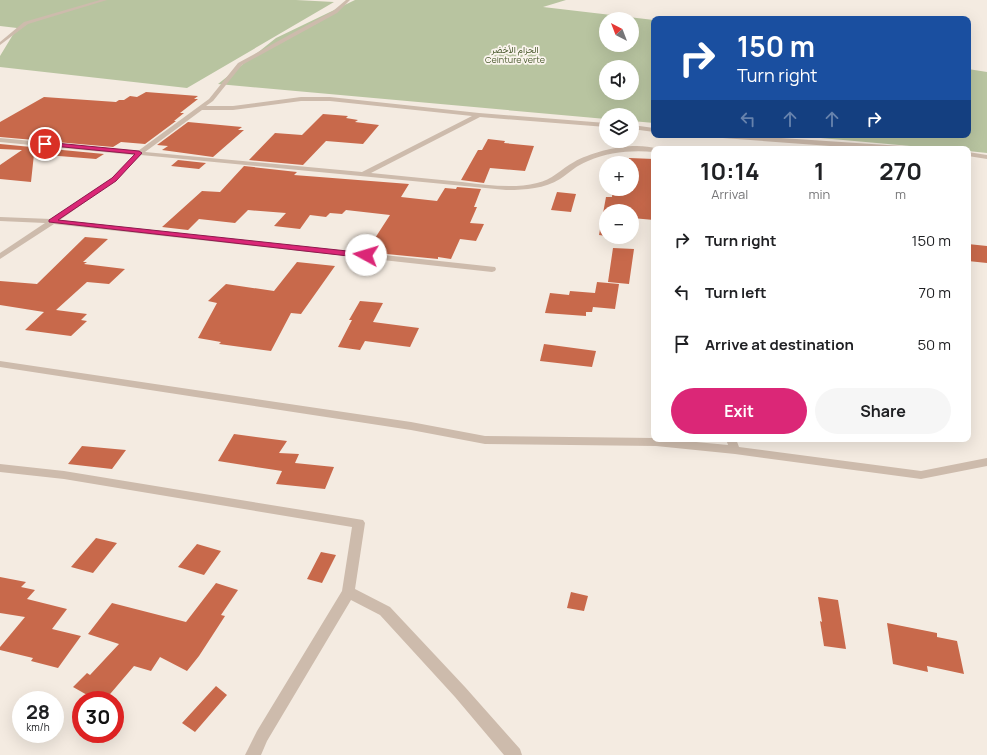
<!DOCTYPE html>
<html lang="en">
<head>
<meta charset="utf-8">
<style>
	:root { --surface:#fff; --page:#f6f6f6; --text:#202124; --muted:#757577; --accent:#db2777 }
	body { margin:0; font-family:Manrope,Vazirmatn,sans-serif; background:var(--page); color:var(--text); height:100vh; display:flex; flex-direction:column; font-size:15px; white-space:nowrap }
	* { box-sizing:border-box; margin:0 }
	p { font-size:13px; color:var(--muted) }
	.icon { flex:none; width:22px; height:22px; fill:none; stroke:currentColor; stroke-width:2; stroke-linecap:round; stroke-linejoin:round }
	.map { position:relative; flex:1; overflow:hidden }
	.drawer { position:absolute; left:651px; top:146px; width:320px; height:296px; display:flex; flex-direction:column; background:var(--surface); border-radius:8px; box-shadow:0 4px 16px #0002 }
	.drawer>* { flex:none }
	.hud { position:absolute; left:651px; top:16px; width:320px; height:122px; border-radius:8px; box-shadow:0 4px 16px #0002; background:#1a4fa0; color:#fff; overflow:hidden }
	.needle { width:26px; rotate:318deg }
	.controls { position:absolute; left:599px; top:12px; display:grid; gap:8px }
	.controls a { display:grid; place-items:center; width:40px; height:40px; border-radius:50%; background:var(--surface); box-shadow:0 4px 16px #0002; font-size:20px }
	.speed { position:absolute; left:12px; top:691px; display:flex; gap:8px; font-size:20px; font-weight:700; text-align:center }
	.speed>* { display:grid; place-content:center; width:52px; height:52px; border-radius:50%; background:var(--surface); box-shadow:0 4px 16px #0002; line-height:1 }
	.speed small { font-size:10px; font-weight:400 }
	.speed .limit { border:6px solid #d22; background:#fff; color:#111 }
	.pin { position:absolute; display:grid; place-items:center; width:34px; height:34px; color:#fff; margin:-17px; border:2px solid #fff; border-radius:50%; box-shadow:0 1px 4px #0007 }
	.me { position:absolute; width:44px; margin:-22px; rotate:276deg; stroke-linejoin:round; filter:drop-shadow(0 0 3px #0008) }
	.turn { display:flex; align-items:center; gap:14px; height:84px; padding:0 20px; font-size:18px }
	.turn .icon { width:52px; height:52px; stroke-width:2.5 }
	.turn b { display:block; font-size:28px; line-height:34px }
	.lanes { display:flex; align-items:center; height:38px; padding:0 20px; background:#0003; justify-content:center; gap:20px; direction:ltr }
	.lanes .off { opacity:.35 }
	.eta { display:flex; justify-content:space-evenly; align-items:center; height:68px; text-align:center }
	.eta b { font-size:24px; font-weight:700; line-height:28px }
	.action { display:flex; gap:8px; margin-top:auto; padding:8px 20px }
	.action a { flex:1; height:46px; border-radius:24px; background:var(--accent); color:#fff; font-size:16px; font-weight:700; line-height:46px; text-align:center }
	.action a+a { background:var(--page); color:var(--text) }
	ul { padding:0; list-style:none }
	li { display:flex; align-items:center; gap:12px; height:52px; padding:0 20px }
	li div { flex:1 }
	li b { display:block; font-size:15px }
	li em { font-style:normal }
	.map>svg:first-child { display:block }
	.green { fill:#b8c4a0; fill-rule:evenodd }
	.building { fill:#c8694b }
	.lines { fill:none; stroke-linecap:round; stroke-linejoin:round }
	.minor { fill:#cdbbac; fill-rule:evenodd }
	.route { fill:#db2777; stroke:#8e194d }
	.labels { text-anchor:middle; stroke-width:3.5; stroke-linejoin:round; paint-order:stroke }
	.far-park-label { font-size:9px; fill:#4a5a2e; stroke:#fbf5ee }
</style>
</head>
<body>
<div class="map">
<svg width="987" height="755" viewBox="0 0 987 755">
	<rect width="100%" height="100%" fill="#f4ebe1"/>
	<path class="green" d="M 0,0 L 296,0 L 334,2 L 187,88 L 0,67 L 0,56 L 17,28 L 0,26 Z
		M 355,0 L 566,0 L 543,7 L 654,20 L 654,123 L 632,121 L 632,115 L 606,115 L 606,119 L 218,84 L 276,38 ZM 606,19 L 632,19 L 632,45 L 606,45 ZM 606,67 L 632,67 L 632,93 L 606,93 Z
		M 968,69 L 987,72 L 987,153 L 968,151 L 968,149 L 944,149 L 787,135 L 968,135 Z"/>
	<path class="building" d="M 146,92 L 198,96 L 194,99 L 198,99 L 180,113 L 184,113 L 174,121 L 176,121 L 145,144 L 121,142 L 113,147 L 0,137 L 0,122 L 44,97 L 116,102 L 119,100 L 124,100 L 130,96 L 137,97 Z
		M 323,114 L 348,116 L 346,118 L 358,120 L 355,122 L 379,125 L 363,144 L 326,141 L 303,165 L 249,160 L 275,133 L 302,135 Z
		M 188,122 L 242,127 L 238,130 L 244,130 L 213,157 L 162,150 L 168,146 L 157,145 Z
		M 488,139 L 505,141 L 504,143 L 534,146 L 525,171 L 490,168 L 484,183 L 461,180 L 478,150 L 482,150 Z
		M 0,144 L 104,154 L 96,159 L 34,154 L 31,182 L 0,179 L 0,165 L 22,150 L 0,149 Z
		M 629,158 L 654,159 L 654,220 L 632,218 L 632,211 L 606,211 L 606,236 L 599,235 L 606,197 L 612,197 L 613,189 L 632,189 L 632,163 L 628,163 Z
		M 178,160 L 206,163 L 199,169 L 171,166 Z
		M 244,166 L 297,172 L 294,175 L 409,184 L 401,197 L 437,201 L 445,188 L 456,189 L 457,187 L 481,189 L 474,207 L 477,207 L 470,223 L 484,224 L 476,241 L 460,239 L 451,259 L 438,257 L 438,259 L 366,252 L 390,215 L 346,210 L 342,214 L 330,213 L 326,217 L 310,215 L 300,229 L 274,226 L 286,213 L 248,210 L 235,223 L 199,219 L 188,230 L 162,227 L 202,191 L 220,192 Z
		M 557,192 L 576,194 L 571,212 L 551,210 Z
		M 85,237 L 108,239 L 83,262 L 87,262 L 84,264 L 125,269 L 109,284 L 87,282 L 56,310 L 87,314 L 81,320 L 87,321 L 71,336 L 25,330 L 44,312 L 0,305 L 0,281 L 37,284 Z
		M 968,244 L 987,246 L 987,263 L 968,261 Z
		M 613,248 L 634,249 L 629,284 L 608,282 Z
		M 297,262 L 335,266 L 301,314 L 291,313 L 271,351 L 219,344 L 221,342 L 198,338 L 217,303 L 208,301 L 226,284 L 274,291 Z
		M 597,282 L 619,284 L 615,309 L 593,307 L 592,312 L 586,312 L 586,316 L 545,313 L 550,293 L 569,295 L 570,291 L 595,293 Z
		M 360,301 L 383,303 L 373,322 L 419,328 L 410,347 L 365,341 L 360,350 L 338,347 L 352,320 L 349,320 Z
		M 544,344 L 596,351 L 592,367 L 540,361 Z
		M 234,434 L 287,441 L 279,453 L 299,454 L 295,463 L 334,467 L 325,489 L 276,484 L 282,471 L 218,461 Z
		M 82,446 L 126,450 L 112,469 L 68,464 Z
		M 96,538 L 117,543 L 93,573 L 71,567 Z
		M 197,544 L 221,551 L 204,575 L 178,567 Z
		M 321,552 L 336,555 L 322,583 L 307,579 Z
		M 0,577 L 26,582 L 21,587 L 35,590 L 27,599 L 67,609 L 52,629 L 81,636 L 58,668 L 31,661 L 33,658 L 0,650 L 0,647 L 25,617 L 0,613 Z
		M 216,583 L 238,590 L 221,615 L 225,616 L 199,656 L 187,671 L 160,657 L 151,671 L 134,666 L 105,700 L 96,700 L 73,687 L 87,673 L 90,675 L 119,644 L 88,634 L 112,603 L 186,622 Z
		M 571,592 L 588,596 L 584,611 L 567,608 Z
		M 818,597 L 838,600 L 846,649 L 824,646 L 820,621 L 822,622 Z
		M 887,623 L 937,633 L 937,637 L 957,641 L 964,674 L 927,666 L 928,672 L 893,664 Z
		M 216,686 L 227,695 L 195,732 L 182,723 Z"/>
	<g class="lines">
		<path class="minor" d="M 100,0 L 107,0 L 28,24 L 0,45 L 0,42 L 24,22 Z
			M 346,0 L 350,0 L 337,13 L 242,65 L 213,101 L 206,106 L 233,106 L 301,97 L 330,97 L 479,113 L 606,123 L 606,127 L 480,117 L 371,173 C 401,176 431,179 462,182 C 487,185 513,189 537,183 C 552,180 561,169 574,162 C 594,151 634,141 657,149 L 654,149 L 654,152 C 631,150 609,152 588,161 C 577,165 569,173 560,179 C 544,189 524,190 506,190 L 141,155 L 116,180 L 60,220 L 495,267 L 496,269 L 495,271 L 492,272 L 54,224 L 0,259 L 0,253 L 45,223 L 0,221 L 0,217 L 51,219 L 112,178 L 134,155 L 0,142 L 0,138 L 138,151 L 209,99 L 238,63 L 333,11 ZM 301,101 L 330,101 L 472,116 L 362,172 L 145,152 L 202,110 L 233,110 Z
			M 632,125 L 654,128 L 654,132 L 632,129 Z
			M 706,135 L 735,135 L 917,147 L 920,149 L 871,149 L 709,137 Z
			M 968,152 L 987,155 L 987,159 L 968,156 Z
			M 0,361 L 411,422 L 485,436 L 654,438 L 728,445 L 726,439 L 736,439 L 739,447 L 921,471 L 987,458 L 987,466 L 921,479 L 735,454 L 656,446 L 485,444 L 411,430 L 0,367 Z
			M 0,464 L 64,471 L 363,520 L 365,523 L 355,589 L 390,607 L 465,687 L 520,749 L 522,755 L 504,755 L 455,697 L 380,615 L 351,600 L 267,741 L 261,755 L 245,755 L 257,731 L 342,591 L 352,527 L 64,479 L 0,472 Z"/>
	</g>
	<path class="route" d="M 45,142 L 139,151 L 142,153 L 116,181 L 58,220 L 366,253 L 370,255 L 366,258 L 49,222 L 49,220 L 112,178 L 135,154 L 43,145 L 42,144 Z"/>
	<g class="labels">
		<g class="far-park-label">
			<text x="515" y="53">الحزام الأخضر<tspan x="515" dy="10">Ceinture verte</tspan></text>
		</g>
	</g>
</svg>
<div class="controls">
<a><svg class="needle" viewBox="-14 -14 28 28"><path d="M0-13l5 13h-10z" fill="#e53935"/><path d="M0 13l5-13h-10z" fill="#757577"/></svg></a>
<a><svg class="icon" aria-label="sound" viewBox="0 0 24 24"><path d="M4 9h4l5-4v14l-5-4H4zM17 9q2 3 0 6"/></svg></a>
<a><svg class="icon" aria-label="layers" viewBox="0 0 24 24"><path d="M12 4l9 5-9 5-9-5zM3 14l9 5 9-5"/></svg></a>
<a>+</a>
<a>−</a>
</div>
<div class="speed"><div>28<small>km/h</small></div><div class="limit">30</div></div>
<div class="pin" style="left:45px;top:144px;background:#d93025"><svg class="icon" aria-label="arrive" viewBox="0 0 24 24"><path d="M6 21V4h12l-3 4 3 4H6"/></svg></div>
<svg class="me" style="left:366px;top:255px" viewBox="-20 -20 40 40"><circle r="19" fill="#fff"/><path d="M0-13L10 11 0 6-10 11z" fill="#db2777"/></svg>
<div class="hud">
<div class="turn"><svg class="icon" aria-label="right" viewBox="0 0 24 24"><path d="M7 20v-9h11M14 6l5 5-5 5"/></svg><div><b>150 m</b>Turn right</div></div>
<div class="lanes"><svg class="icon off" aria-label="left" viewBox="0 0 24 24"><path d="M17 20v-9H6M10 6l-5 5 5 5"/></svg><svg class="icon off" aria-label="ahead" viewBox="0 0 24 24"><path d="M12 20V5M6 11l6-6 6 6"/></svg><svg class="icon off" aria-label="ahead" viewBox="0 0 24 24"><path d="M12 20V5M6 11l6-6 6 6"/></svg><svg class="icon" aria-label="right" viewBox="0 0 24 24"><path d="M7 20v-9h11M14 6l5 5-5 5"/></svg></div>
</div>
<section class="drawer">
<div class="eta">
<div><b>10:14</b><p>Arrival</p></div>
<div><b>1</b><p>min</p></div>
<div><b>270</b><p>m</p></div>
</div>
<ul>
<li><svg class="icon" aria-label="right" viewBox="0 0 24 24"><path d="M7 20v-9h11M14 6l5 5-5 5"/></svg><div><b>Turn right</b></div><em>150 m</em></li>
<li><svg class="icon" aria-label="left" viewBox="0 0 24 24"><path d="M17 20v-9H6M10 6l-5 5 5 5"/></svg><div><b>Turn left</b></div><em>70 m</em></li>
<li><svg class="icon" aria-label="arrive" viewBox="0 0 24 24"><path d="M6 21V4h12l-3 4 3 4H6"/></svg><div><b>Arrive at destination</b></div><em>50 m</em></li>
</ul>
<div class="action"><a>Exit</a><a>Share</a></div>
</section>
</div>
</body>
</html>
